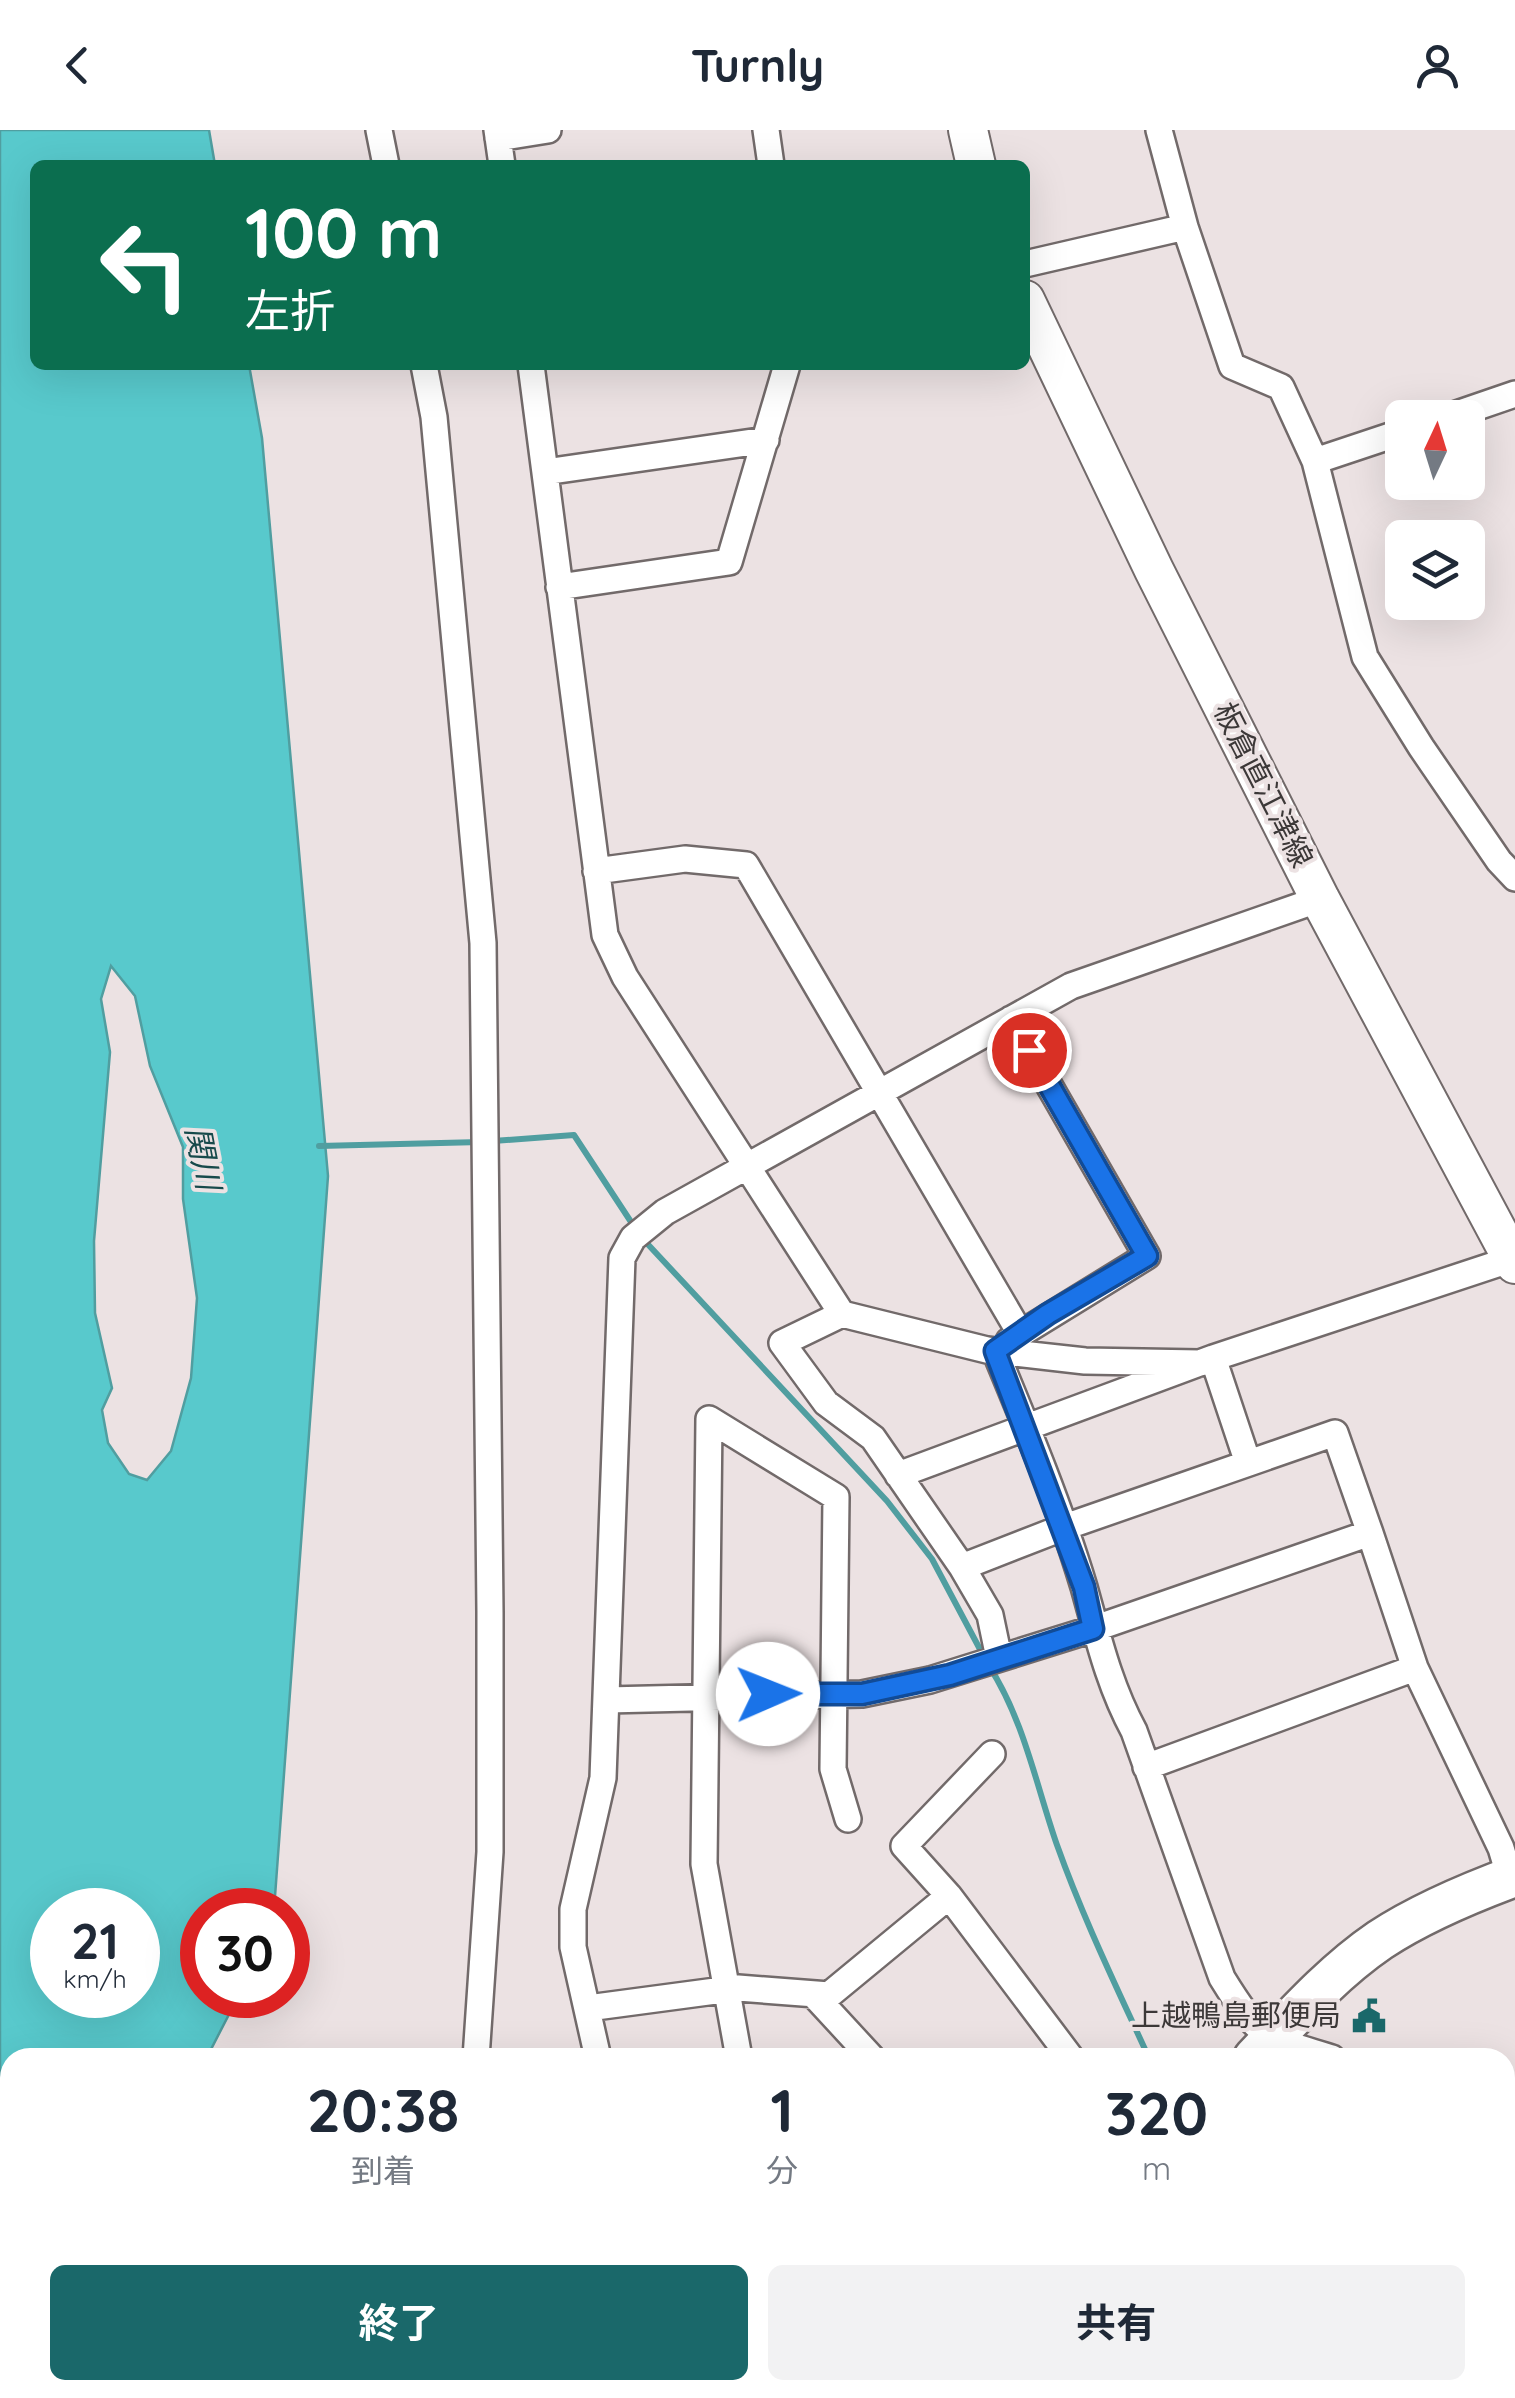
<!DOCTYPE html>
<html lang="ja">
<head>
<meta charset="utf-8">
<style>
	:root { --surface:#fff; --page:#f2f2f3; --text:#1f2937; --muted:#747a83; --accent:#1a686a }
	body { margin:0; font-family:Quicksand,"Noto Sans JP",sans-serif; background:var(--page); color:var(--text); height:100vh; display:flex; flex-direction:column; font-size:38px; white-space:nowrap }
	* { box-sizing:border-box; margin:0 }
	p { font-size:32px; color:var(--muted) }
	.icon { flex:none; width:55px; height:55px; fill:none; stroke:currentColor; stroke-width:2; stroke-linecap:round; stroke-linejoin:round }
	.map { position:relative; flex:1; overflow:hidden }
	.sheet { position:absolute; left:0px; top:1918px; width:1515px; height:352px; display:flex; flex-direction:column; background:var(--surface); border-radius:30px 30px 0 0; box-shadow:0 10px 40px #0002 }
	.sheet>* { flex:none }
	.guide { position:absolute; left:30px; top:30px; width:1000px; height:210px; border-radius:15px; box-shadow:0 10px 40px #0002; background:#0b6e4f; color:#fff; overflow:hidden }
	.needle { width:65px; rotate:4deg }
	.controls { position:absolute; left:1385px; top:270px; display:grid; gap:20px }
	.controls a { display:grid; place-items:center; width:100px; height:100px; border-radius:15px; background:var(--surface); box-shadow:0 10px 40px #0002; font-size:50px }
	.speed { position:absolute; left:30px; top:1758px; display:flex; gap:20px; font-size:50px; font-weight:700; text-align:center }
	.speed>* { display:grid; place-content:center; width:130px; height:130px; border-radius:50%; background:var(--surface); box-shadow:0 10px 40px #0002; line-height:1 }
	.speed small { font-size:25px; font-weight:400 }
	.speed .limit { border:15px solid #d22; background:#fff; color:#111 }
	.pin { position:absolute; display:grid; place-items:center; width:85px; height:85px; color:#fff; margin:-42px; border:5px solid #fff; border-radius:50%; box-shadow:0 2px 10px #0007 }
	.me { position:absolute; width:110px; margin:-55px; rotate:89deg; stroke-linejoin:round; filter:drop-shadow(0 0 8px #0008) }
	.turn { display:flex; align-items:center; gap:35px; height:210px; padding:0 50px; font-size:45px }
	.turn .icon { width:130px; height:130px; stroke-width:2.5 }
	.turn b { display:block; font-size:70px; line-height:85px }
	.eta { display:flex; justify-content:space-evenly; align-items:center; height:170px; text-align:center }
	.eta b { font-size:60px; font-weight:700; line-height:70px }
	.cta { display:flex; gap:20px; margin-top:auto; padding:20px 50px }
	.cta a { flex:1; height:115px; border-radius:15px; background:var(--accent); color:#fff; font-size:40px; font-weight:700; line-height:115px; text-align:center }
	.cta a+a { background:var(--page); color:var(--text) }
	header { display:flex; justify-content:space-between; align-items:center; height:130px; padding:0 50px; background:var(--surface); font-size:45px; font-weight:700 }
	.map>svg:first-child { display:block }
	.water { fill:#58c9cc; stroke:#509ea0; stroke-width:2.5; fill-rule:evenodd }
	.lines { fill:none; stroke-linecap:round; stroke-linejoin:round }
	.stream { stroke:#509ea0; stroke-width:6 }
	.street-casing { stroke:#726a6a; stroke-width:30 }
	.secondary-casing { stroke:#726a6a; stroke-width:42 }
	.primary-casing { stroke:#726a6a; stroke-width:45 }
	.street { stroke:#fff; stroke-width:25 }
	.secondary { stroke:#fff; stroke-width:38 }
	.primary { stroke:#fff; stroke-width:40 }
	.route-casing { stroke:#114b97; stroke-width:25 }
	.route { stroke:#1a73e8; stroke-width:18 }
	.labels { text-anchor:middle; stroke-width:8; stroke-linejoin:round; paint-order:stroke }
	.street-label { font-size:30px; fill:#3c3838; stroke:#ece2e3 }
	.poi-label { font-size:30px; fill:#3c3838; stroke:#ece2e3; text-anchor:end }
	.water-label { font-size:32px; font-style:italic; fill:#174a4b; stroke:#ece2e3 }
</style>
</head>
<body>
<header><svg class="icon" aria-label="back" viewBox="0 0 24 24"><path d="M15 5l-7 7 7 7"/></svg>Turnly<svg class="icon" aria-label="person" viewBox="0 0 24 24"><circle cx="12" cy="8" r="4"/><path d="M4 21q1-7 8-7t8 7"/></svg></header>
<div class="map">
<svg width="1515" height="2268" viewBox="0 0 1515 2268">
	<rect width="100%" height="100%" fill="#ece2e3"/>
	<path class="water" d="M 0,0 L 209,0 L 215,35 L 35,35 L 35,235 L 249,235 L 262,308 L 328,1046 L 274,1780 L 202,1780 L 202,1865 L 239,1865 L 207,1927 L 10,1928 L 10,2260 L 106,2260 L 104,2268 L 0,2268 ZM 111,836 L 135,866 L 150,936 L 183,1017 L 183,1069 L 197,1168 L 191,1248 L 171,1321 L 147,1350 L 129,1344 L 108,1313 L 102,1280 L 112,1258 L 95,1183 L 94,1111 L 110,922 L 101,869 ZM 52,1780 L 138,1780 L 138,1865 L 52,1865 Z"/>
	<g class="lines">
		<path class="stream" d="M 493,1011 L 574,1005 L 635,1098
			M 319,1016 L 481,1012
			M 642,1108 L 887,1371 L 932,1429 L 983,1525
			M 989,1536 C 1024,1590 1036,1655 1057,1715 C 1083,1788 1117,1858 1149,1928
			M 1224,2260 L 1224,2268"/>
		<g class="street-casing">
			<path id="street" d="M 379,0 L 386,35
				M 497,0 L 502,35
				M 766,0 L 771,35
				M 1159,0 L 1185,97 L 1232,236 L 1281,257 L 1315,331 L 1365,527 L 1421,617 L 1499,731 L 1515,748
				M 498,8 L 548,0
				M 1025,134 L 1185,97
				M 424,235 L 434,287 L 483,813 L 490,1482 L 490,1722 L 476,1928
				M 531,235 L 605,805 L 625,847 L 842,1184 L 987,1220 L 1085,1231 L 1200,1233
				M 1445,288 L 1515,264
				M 1315,331 L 1402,302
				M 545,342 L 766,310
				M 559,457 L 729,432 L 787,235
				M 596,741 L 685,729 L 746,735 L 1020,1203
				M 842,1184 L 782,1213 L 826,1273 L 873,1308 L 962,1437
				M 1009,1211 L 1147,1126 L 1011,889
				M 995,1221 C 1027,1298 1060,1377 1084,1457 C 1098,1507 1109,1555 1134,1601 L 1222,1848 C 1259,1908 1265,1908 1332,1928
				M 1213,1228 L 1248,1333
				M 898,1345 L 1213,1228 L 1512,1129
				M 999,1528 L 990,1485 L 962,1437 L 1062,1398 L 1335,1303 L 1370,1403
				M 607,1570 L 862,1564 L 930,1550 L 1093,1499 L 1370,1403 L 1415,1538 L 1501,1718 L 1510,1748
				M 1146,1637 L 1415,1538
				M 949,1766 L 904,1716 L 992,1624
				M 813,1864 L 872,1928
				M 588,1878 L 738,1858 L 829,1865 L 949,1766 L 1071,1928
				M 598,1928 L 573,1817 L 573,1779 L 603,1648 L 622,1128 L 633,1108 L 665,1082 L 1071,856 L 1320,769
				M 739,1928 L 704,1734 L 709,1289 L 836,1367 L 833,1639 L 848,1689
				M 1505,1970 L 1515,1973
				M 1505,2076 L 1515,2079
				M 1505,2251 L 1512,2210 L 1515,2211
				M 660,2260 L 661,2268
				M 801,2260 L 803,2268
				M 442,2268 L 443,2260
				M 490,2268 L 534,2260
				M 1127,2268 L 1129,2262"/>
		</g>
		<g class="secondary-casing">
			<path id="secondary" d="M 968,0 L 976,35
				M 1025,170 L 1154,440 L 1320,769 L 1515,1134"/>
		</g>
		<g class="primary-casing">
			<path id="primary" d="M 1254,1928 C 1293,1887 1333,1842 1380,1810 C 1421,1783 1469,1763 1515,1746
				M 921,2268 L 929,2260"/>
		</g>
		<use href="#street" class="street"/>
		<use href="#secondary" class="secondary"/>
		<use href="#primary" class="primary"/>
	</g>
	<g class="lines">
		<g class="route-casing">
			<path id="route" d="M 768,1564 L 862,1564 L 950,1545 L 1093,1499 L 1084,1457 L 995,1221 L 1048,1184 L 1147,1126 L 1029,920"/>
		</g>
		<use href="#route" class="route"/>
	</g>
	<defs>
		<g id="civic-bare" transform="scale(2.7)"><path d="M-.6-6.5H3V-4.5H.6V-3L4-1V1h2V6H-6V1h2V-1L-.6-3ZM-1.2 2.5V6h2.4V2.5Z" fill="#1a686a" stroke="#ece2e3" stroke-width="2.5" paint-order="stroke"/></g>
	</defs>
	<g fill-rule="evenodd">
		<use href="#civic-bare" x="1369" y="1886"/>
	</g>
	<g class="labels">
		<g class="street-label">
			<text transform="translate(1263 655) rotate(63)" y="10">板倉直江津線</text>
		</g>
		<g class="poi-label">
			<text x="1341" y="1896">上越鴨島郵便局</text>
		</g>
		<g class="water-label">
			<text transform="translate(203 1028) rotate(79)" y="11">関川</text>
		</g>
	</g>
</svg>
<div class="controls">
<a><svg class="needle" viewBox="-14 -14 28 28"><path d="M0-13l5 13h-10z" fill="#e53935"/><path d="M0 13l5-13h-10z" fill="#747a83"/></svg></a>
<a><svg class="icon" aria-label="layers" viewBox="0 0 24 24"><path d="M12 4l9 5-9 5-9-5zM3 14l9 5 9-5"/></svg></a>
</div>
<div class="speed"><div>21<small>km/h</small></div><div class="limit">30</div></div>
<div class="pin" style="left:1029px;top:920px;background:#d93025"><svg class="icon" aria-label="arrive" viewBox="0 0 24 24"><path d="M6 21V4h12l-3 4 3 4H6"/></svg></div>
<svg class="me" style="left:768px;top:1564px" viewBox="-20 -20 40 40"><circle r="19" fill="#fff"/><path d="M0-13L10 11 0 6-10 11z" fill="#1a73e8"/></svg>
<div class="guide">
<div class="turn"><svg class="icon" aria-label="left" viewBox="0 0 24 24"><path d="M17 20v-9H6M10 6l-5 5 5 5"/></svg><div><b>100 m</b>左折</div></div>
</div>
<section class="sheet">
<div class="eta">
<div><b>20:38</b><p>到着</p></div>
<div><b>1</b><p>分</p></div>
<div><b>320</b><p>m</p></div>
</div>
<div class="cta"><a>終了</a><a>共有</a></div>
</section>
</div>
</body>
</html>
